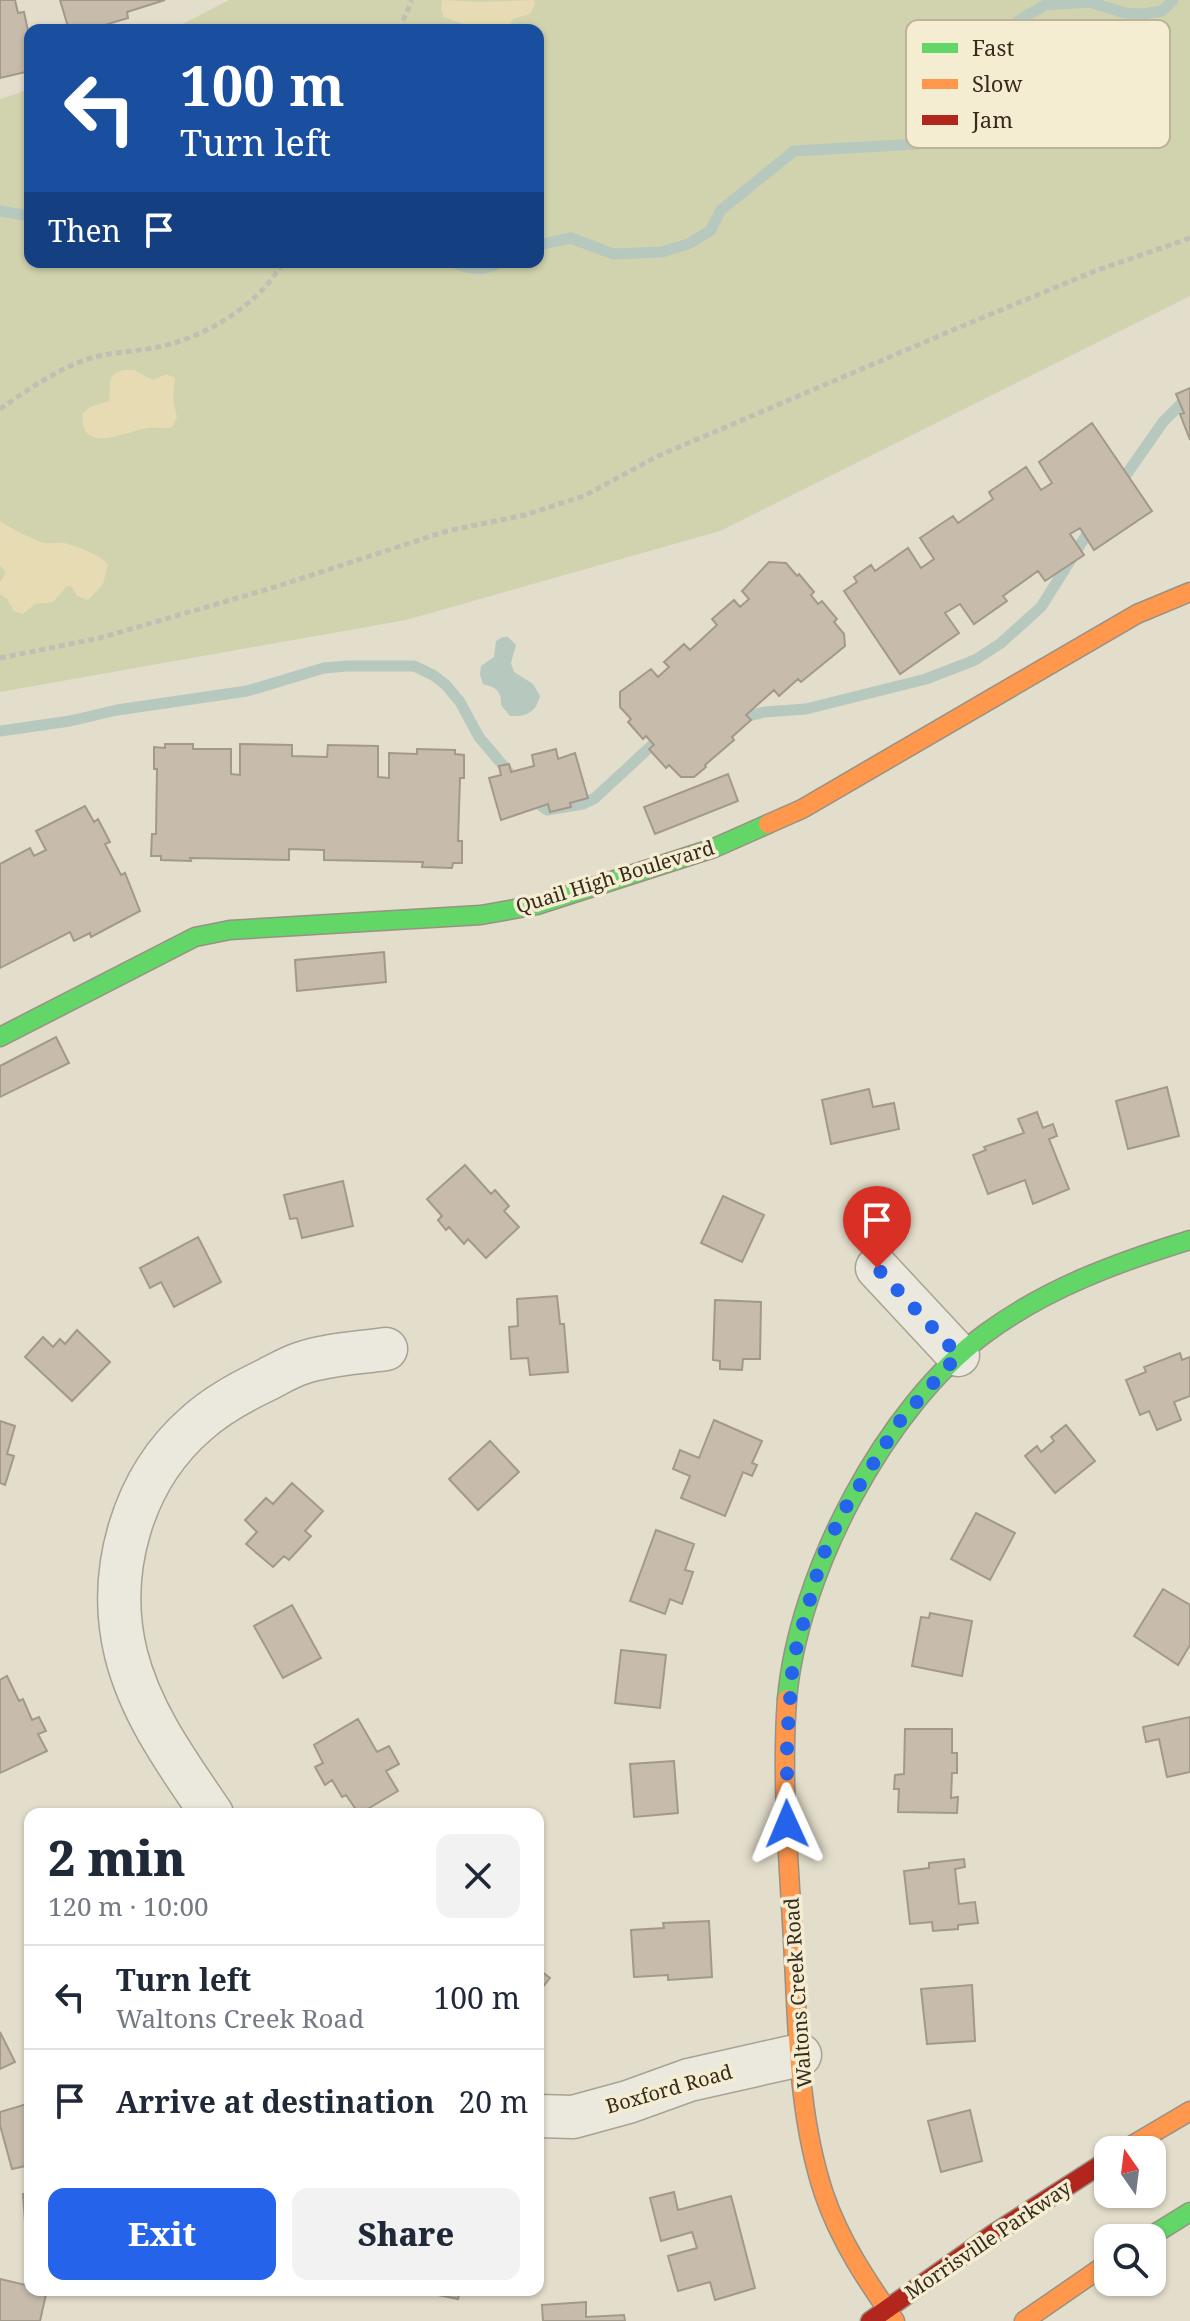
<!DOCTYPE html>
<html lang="en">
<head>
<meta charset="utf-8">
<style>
	:root { --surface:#fff; --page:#f2f2f3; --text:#1f2937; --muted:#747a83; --line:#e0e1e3; --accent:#2563eb }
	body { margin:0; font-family:"Noto Serif",serif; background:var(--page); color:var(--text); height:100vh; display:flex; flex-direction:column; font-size:30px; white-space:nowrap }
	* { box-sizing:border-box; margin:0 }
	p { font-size:26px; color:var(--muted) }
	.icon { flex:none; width:44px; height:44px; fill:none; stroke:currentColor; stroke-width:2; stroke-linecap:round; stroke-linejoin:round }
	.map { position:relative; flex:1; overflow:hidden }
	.side { position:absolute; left:24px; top:1808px; width:520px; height:488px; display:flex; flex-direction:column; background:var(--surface); border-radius:16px; box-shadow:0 2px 6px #0004 }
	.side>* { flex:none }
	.banner { position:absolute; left:24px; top:24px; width:520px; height:244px; border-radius:16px; box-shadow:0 2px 6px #0004; background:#1a4fa0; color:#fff; overflow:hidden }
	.needle { width:52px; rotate:346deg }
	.controls { position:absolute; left:1094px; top:2136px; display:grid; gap:16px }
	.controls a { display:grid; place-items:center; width:72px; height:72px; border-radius:16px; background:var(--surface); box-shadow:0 2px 6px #0004; font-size:40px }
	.pin { position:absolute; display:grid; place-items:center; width:68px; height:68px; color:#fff; margin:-82px -34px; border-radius:50% 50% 50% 0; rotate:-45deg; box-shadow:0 0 8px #0007 }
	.pin .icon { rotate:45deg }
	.me { position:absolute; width:88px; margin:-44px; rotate:359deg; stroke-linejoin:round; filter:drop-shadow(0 0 6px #0008) }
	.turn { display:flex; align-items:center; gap:28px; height:168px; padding:0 24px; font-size:36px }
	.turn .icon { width:104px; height:104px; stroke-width:2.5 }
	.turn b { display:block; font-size:56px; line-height:68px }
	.then { display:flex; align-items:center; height:76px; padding:0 24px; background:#0003; gap:16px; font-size:30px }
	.round { display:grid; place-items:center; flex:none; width:84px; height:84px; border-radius:16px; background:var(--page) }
	.overview { display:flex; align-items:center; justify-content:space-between; height:136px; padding:0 24px }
	h1 { font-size:48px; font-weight:800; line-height:60px }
	.action { display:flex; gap:16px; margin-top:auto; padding:16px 24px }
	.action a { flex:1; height:92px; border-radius:16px; background:var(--accent); color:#fff; font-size:32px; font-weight:800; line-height:92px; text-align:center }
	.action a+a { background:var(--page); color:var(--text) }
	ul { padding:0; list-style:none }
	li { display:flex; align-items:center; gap:24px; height:104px; padding:0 24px; border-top:2px solid var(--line) }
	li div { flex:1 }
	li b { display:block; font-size:30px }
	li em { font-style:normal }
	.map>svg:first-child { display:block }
	.green { fill:#d0d3ae }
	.sand { fill:#e6dbb3 }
	.water { fill:#b7c8be }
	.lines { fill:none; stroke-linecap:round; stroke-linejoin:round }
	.stream { stroke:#b7c8be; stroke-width:11 }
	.building { fill:#c7bcac; stroke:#a3998b; stroke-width:2 }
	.street-casing { stroke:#a8a295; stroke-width:45 }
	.fast-casing { stroke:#989184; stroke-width:21 }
	.slow-casing { stroke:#989184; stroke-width:21 }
	.jam-casing { stroke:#989184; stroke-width:21 }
	.path { stroke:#c3beb4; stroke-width:5; stroke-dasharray:6 4; stroke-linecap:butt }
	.street { stroke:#ebe8dd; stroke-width:42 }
	.fast { stroke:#63d668; stroke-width:18 }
	.slow { stroke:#ff974d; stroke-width:18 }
	.jam { stroke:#b3261e; stroke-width:18 }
	.route { stroke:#2563eb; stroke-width:14; stroke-dasharray:0 25.2 }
	.labels { text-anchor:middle; stroke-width:7; stroke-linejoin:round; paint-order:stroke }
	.street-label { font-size:20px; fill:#362b1d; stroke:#f5edd1 }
	.key { fill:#f5edd1; stroke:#bcb39b; stroke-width:2 }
	.key-label { font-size:22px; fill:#362b1d }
</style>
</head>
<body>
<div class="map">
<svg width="1190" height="2321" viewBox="0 0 1190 2321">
	<rect width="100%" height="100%" fill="#e3ddcb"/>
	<path class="green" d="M 229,0 L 1190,0 L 1190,296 L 720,531 L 406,620 L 0,692 L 0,99 L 30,89 L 30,262 L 538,262 L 538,30 L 171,30 Z"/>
	<path class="sand" d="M 442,0 L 480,2 L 534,0 L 535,4 L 530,14 L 513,19 L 508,30 L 468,30 L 461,23 L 444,17 L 441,9 Z
		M 124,370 L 134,370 L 153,380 L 166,374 L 175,378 L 173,399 L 177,417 L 172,427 C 163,429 156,427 147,428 C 126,432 78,456 83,413 L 92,406 L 109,401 C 112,385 105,374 124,370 Z
		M 0,520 C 6,527 35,540 44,543 C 51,544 57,542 64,543 C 75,545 103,556 108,565 L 103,584 L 88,600 L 77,596 L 72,587 L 67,586 L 53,602 L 35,604 L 23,614 L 14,611 L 7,599 L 0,594 L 0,582 L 6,573 L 0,565 Z"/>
	<path class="water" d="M 503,637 L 508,637 L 516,645 L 511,663 L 514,672 L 533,684 L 540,696 C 536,712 527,717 510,716 L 501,705 C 502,692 496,687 483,684 L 480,675 L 481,666 L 494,657 L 496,641 Z"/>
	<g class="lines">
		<path class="stream" d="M 0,211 L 30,216
			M 538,245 L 571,238 L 613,254 L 662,252 L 688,244 L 710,231 L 721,210 L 794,151 L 917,144 L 938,137 L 958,126 L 988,66 L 1018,21 L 1045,5 L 1089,2 L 1125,13 L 1142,14 L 1162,11 L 1173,0
			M 453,262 C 468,269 485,272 500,262
			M 1119,485 L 1163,422 L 1190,395
			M 733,720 L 764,712 L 806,709 L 926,679 L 975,660 L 1001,643 L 1041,607 L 1092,526
			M 0,731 L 70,721 L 117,710 L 247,691 L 324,668 L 347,666 L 414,666 L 433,675 L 446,685 L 460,702 L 479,737 L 512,776
			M 531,798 L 547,810 L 583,804 L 595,798 L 663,735"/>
	</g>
	<path class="building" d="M 0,0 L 15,0 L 18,13 L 24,12 L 30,40 L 30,71 L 0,78 Z
		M 60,0 L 165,0 L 127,12 L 128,18 L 88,30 L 69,30 Z
		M 1190,388 L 1190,440 L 1180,414 L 1184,413 L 1176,394 Z
		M 1092,423 L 1152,511 L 1094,550 L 1080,528 L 1070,534 L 1084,555 L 1045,581 L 1038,571 L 1003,596 L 1007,601 L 974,624 L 960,604 L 945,613 L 959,633 L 900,674 L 844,591 L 857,582 L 854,577 L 871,565 L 875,571 L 908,548 L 921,568 L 934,559 L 920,538 L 953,516 L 958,523 L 993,499 L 989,492 L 1026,467 L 1041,490 L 1052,483 L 1039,462 Z
		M 769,562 L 786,563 L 797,576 L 799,574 L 814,592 L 811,595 L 818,604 L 822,601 L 837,619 L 834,622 L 844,634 L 845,646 L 801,682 L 798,679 L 779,696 L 774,690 L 746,715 L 751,720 L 732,737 L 734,740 L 705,765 L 706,767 L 694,777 L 681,777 L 669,765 L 666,768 L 649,749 L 654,745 L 646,736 L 643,739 L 628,722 L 631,719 L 620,707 L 620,692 L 651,669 L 658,677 L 669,667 L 664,662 L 684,644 L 690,650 L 717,625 L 712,619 L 734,600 L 740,607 L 749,599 L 742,591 Z
		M 165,744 L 193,744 L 193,749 L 231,749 L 231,774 L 240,775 L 240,744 L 292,745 L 292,756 L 327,757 L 328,745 L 378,746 L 378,777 L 389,778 L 389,753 L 417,754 L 417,749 L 455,750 L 455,754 L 464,755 L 464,778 L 460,778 L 458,841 L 462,841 L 462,863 L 453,863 L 452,868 L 422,867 L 423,862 L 324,860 L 324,850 L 289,849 L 289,860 L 190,858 L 191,861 L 161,860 L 161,856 L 151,856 L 152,834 L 156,834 L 157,769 L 154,769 L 154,747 L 165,748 Z
		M 556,749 L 558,759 L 575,753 L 588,798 L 570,803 L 571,807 L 550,812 L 548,804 L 501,820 L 489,778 L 501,775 L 499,766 L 509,764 L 511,772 L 534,766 L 532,755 Z
		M 728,774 L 738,801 L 655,834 L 644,807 Z
		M 85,806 L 94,822 L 98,819 L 110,842 L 105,844 L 121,875 L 125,873 L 140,911 L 91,937 L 90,933 L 74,941 L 70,932 L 0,968 L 0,864 L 30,848 L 34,856 L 46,850 L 36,831 Z
		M 384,952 L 386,982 L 297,991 L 295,960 Z
		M 56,1037 L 69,1063 L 0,1097 L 0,1066 Z
		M 1167,1087 L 1179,1136 L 1128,1149 L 1116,1101 Z
		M 869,1089 L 873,1107 L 894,1103 L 899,1129 L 831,1144 L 822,1100 Z
		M 1037,1112 L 1043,1128 L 1053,1124 L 1057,1136 L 1049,1139 L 1069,1189 L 1033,1204 L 1025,1180 L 988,1194 L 973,1155 L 986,1150 L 984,1147 L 1024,1133 L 1018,1119 Z
		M 465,1165 L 491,1194 L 495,1190 L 509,1206 L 504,1211 L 519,1227 L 486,1258 L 468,1239 L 464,1244 L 449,1227 L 446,1230 L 438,1220 L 442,1216 L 427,1199 Z
		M 343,1181 L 353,1226 L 302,1238 L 297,1218 L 290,1219 L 284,1195 Z
		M 723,1196 L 764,1215 L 742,1262 L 701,1243 Z
		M 198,1237 L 221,1282 L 174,1307 L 161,1282 L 150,1288 L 140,1268 Z
		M 557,1296 L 560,1324 L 564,1324 L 568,1372 L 530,1375 L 528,1358 L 511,1359 L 509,1327 L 518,1326 L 517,1299 Z
		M 715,1300 L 761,1302 L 760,1359 L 743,1359 L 742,1370 L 720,1369 L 720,1361 L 713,1360 Z
		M 77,1330 L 110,1362 L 72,1401 L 25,1357 L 43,1337 L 53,1347 L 60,1339 L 65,1344 Z
		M 1180,1353 L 1182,1360 L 1190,1357 L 1190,1396 L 1174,1402 L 1181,1420 L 1157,1430 L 1149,1411 L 1140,1415 L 1126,1380 L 1146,1372 L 1144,1367 Z
		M 714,1420 L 762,1441 L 752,1463 L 757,1465 L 752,1476 L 743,1472 L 725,1516 L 681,1498 L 690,1476 L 673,1469 L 680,1450 L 699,1458 Z
		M 0,1421 L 15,1426 L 7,1454 L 14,1456 L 5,1485 L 0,1483 Z
		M 1066,1425 L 1095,1461 L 1055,1493 L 1025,1456 L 1037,1446 L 1041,1452 L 1054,1441 L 1051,1437 Z
		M 490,1441 L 519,1472 L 478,1510 L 449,1479 Z
		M 292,1483 L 323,1511 L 305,1531 L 311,1536 L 289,1560 L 284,1556 L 273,1567 L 246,1544 L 257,1532 L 245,1520 L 266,1498 L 273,1504 Z
		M 976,1513 L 1015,1533 L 990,1580 L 951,1559 Z
		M 656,1530 L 694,1544 L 685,1570 L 693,1572 L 682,1604 L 670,1599 L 665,1614 L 630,1601 Z
		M 1163,1589 L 1190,1605 L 1190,1645 L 1178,1665 L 1134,1636 Z
		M 292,1605 L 321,1658 L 283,1678 L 254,1626 Z
		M 930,1613 L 972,1621 L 962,1676 L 912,1666 L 921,1617 L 929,1618 Z
		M 621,1650 L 666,1655 L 660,1708 L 615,1703 Z
		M 7,1676 L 19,1701 L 23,1699 L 32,1720 L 39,1717 L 46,1731 L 38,1734 L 47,1751 L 0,1773 L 0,1680 Z
		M 1190,1717 L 1190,1772 L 1167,1777 L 1159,1739 L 1146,1742 L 1143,1727 Z
		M 358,1719 L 377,1752 L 389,1746 L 399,1764 L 386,1771 L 398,1791 L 359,1814 L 346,1795 L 342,1797 L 332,1780 L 325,1785 L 315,1767 L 323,1763 L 314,1745 Z
		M 905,1729 L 952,1729 L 952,1753 L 957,1753 L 957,1773 L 952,1773 L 951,1798 L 958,1797 L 957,1813 L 898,1812 L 899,1789 L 894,1789 L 895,1775 L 904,1774 Z
		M 674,1761 L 678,1813 L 634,1817 L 630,1764 Z
		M 964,1859 L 965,1867 L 955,1869 L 959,1904 L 975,1902 L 978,1923 L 958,1925 L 958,1929 L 933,1931 L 932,1922 L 910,1924 L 904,1871 L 929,1868 L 929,1863 Z
		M 709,1921 L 712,1977 L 668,1980 L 668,1975 L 634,1977 L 631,1930 L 664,1928 L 663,1923 Z
		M 538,1969 L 550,1978 L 538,1993 Z
		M 972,1985 L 975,2041 L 927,2044 L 921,1989 Z
		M 0,2032 L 15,2062 L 0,2069 Z
		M 30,2103 L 30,2165 L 12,2169 L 0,2125 L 0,2112 Z
		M 970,2110 L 982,2161 L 941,2172 L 928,2121 Z
		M 674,2192 L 678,2210 L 731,2196 L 755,2288 L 715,2300 L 710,2282 L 678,2291 L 668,2256 L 697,2248 L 692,2232 L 661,2241 L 650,2198 Z
		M 30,2193 L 30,2260 L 28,2260 L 23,2194 Z
		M 0,2279 L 30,2286 L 30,2290 L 47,2290 L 40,2321 L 0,2321 Z
		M 440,2290 L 460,2290 L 458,2299 L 438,2295 Z
		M 586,2302 L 586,2317 L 624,2315 L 625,2321 L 543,2321 L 542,2305 Z"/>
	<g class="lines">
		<g class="street-casing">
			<path id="street" d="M 877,1268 L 958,1355
				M 212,1814 C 178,1764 141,1714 126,1654 C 106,1572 132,1479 197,1423 C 216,1406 241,1392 264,1381 C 276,1375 289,1367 302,1363 C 328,1354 359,1353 386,1349
				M 538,2116 L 573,2117 L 628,2102 L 689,2080 L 800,2055"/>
		</g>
		<g class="fast-casing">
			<path id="fast" d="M 0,1037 L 195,937 L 230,930 L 481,915 L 537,905 L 714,848 L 768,824
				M 787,1699 C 798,1574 885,1407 986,1333 C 1047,1288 1118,1262 1190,1240
				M 1148,2238 L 1190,2212"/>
		</g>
		<g class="slow-casing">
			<path id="slow" d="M 768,824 L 802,809 L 1137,614 L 1190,592
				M 787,1699 C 781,1780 789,1860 793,1941 C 798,2026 797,2113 824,2194 C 840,2241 867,2281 895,2321
				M 1124,2150 L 1190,2111
				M 1024,2321 L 1108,2263"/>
		</g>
		<g class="jam-casing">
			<path id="jam" d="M 870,2321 L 993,2234 L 1108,2160"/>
		</g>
		<path class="path" d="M 399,30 L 412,0
			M 0,409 C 27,390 59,368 91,358 C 111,352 132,352 153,348 C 201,340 259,306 283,262
			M 0,658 L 100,638 L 275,587 L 447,531 L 525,515 L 584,496 L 658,456 L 960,327 L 1095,271 L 1190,238"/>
		<use href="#street" class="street"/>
		<use href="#fast" class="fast"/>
		<use href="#slow" class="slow"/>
		<use href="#jam" class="jam"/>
	</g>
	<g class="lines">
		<path class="route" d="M 787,1824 L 787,1740 L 793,1660 L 821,1560 L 841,1515 L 900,1421 L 958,1355 L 877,1268"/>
	</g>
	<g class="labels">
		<g class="street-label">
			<text transform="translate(615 877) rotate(-17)" y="7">Quail High Boulevard</text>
			<text transform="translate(798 1993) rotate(-94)" y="7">Waltons Creek Road</text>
			<text transform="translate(669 2089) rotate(-16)" y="7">Boxford Road</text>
			<text transform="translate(988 2240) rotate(-34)" y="7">Morrisville Parkway</text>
		</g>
	</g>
	<rect x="906" y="20" width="264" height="128" rx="12" class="key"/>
	<rect x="922" y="43" width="36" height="10" fill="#63d668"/>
	<rect x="922" y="79" width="36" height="10" fill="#ff974d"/>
	<rect x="922" y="115" width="36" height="10" fill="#b3261e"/>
	<g class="key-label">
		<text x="972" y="56">Fast</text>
		<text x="972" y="92">Slow</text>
		<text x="972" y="128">Jam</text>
	</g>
</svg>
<div class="controls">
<a><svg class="needle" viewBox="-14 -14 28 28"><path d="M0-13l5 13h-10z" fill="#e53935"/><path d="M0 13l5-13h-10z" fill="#747a83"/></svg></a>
<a><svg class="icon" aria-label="search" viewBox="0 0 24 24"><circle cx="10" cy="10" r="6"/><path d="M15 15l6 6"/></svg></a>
</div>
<div class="pin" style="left:877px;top:1268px;background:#d93025"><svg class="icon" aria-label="arrive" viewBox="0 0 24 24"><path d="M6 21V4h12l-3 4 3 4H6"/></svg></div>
<svg class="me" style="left:787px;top:1824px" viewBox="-20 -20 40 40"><path d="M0-17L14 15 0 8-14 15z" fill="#2563eb" stroke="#fff" stroke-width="4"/></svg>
<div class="banner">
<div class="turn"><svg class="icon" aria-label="left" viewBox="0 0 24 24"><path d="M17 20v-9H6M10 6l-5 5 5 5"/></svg><div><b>100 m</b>Turn left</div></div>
<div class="then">Then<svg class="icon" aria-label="arrive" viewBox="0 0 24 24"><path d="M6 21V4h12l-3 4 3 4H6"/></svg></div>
</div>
<section class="side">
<div class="overview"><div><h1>2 min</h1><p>120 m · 10:00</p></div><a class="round"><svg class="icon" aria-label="close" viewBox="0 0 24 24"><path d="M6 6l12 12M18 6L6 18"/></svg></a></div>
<ul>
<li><svg class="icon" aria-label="left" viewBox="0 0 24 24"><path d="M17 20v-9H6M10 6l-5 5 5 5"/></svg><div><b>Turn left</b><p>Waltons Creek Road</p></div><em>100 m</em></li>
<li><svg class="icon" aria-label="arrive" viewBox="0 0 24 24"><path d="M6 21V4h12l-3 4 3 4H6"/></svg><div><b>Arrive at destination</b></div><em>20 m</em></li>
</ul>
<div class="action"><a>Exit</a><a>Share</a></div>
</section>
</div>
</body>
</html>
